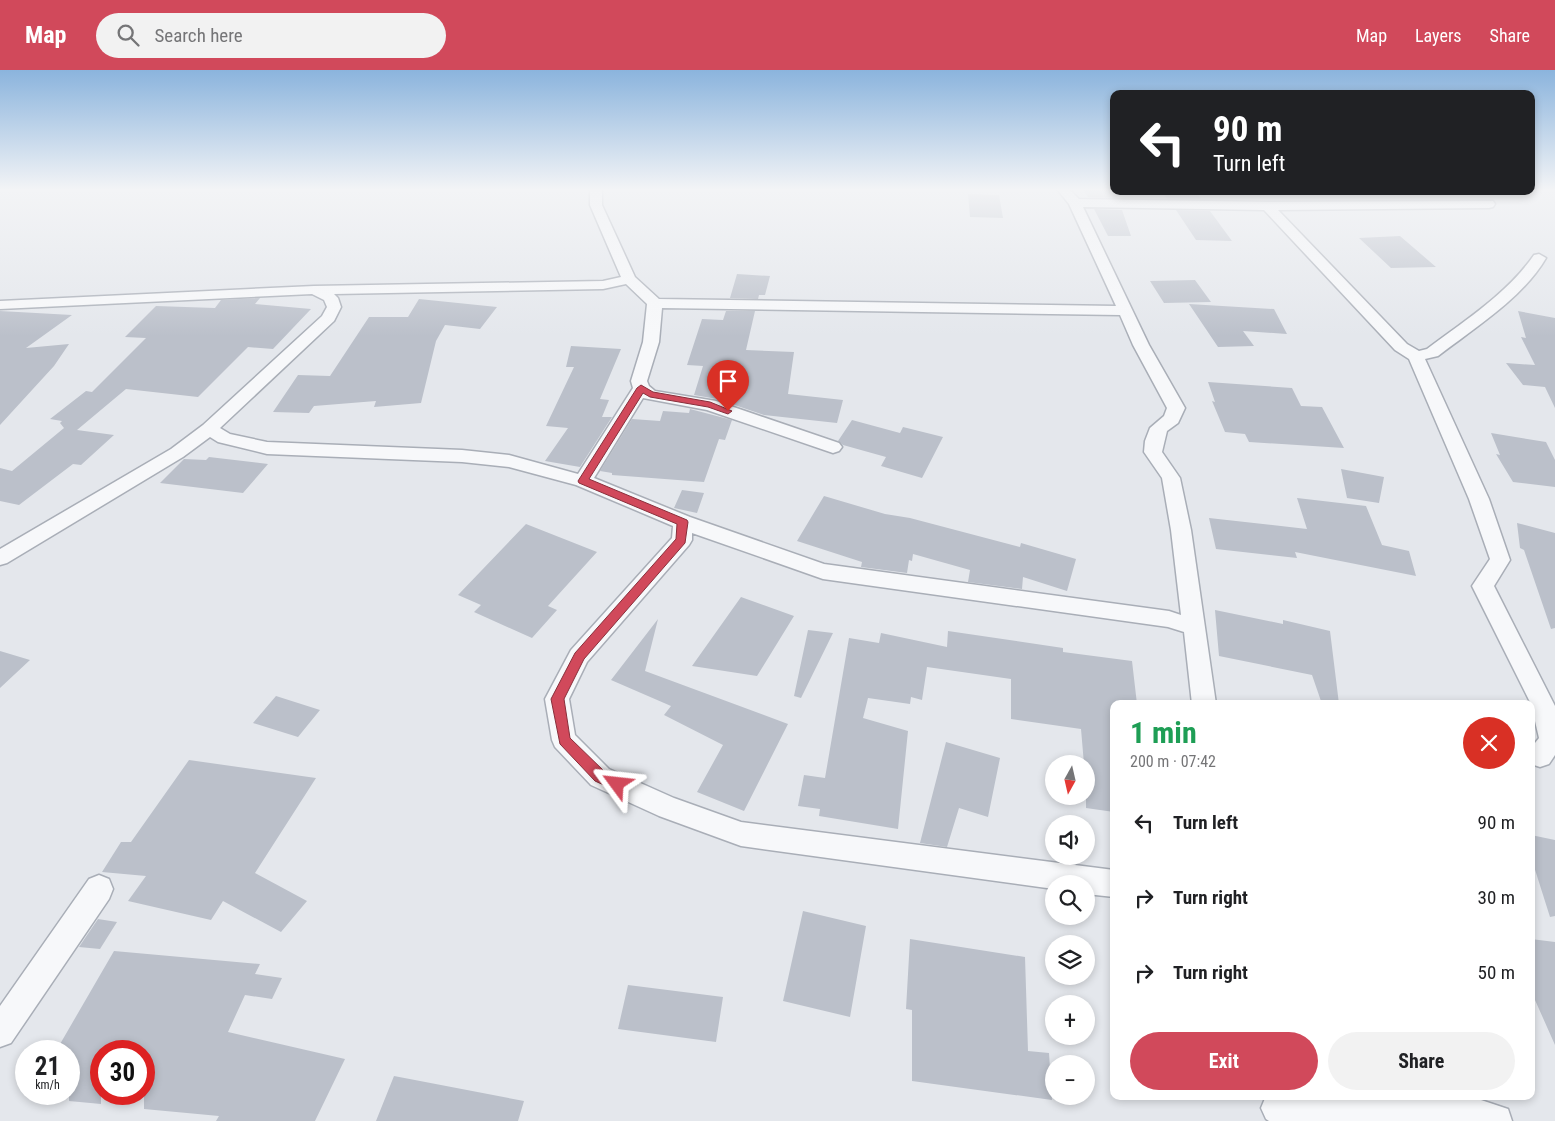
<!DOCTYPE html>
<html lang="en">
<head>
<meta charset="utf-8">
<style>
	:root { --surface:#fff; --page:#f2f2f2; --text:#202124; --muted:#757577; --accent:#d1495b }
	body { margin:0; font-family:"Roboto Condensed",sans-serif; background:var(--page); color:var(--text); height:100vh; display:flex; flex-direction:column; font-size:19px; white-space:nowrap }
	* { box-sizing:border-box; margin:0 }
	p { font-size:16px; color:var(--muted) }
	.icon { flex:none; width:28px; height:28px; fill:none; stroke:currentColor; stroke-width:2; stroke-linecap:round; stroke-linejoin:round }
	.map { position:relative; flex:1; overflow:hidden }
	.sheet { position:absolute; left:1110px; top:630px; width:425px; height:400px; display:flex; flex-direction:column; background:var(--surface); border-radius:10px; box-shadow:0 2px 8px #0003 }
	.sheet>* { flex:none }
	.guide { position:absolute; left:1110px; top:20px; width:425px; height:105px; border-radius:10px; box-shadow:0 2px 8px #0003; background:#202124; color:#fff; overflow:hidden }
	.needle { width:32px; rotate:188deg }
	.tools { position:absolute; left:1045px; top:685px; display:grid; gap:10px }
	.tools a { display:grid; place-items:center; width:50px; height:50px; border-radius:50%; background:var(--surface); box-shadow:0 2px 8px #0003; font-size:25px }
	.speed { position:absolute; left:15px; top:970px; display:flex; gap:10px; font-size:25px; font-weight:700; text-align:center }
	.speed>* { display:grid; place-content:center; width:65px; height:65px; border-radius:50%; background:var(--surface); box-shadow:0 2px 8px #0003; line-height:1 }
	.speed small { font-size:12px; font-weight:400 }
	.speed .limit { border:8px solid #d22; background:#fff; color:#111 }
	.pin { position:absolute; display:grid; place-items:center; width:42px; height:42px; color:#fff; margin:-51px -21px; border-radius:50% 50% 50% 0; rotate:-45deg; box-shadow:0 0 5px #0007 }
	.pin .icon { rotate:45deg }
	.me { position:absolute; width:55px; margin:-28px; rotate:300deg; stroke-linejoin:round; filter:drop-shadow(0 0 4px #0008) }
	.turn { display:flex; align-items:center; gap:18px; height:105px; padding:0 20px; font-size:22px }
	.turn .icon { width:65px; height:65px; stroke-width:2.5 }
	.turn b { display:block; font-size:35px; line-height:42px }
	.round { display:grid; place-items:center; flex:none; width:52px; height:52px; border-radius:26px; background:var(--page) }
	.head { display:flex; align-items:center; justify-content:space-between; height:85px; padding:0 20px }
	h1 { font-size:30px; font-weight:700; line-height:38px; color:#1e9e55 }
	.cta { display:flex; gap:10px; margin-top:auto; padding:10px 20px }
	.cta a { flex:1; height:58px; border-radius:30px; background:var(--accent); color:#fff; font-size:20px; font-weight:700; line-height:58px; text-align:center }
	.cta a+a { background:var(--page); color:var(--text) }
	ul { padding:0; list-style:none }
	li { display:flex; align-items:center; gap:15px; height:75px; padding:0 20px }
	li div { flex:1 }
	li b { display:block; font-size:19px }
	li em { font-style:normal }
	header { display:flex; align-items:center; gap:30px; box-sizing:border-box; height:70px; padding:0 25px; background:var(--accent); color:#fff }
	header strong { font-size:24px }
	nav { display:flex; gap:28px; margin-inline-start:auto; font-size:18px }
	.search { width:350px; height:45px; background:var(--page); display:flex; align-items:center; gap:12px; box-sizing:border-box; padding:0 18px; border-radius:28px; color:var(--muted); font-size:19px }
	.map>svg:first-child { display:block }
	.building { fill:#bbc0ca }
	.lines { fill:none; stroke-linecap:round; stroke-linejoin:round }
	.street-casing { stroke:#a9aeb7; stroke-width:3 }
	.street { fill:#f7f8fa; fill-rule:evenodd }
	.route { fill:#d1495b; stroke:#882f3b }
</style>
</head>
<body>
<header>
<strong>Map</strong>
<div class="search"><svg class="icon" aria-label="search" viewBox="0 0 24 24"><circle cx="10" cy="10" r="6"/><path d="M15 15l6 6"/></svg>Search here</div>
<nav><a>Map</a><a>Layers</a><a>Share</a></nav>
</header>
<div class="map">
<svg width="1555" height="1051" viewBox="0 0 1555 1051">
	<rect width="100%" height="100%" fill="#e4e7ec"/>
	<path class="building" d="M 1083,119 L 1114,119 L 1117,128 L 1088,127 Z
		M 1162,121 L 1195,121 L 1201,129 L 1167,129 Z
		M 968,124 L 999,125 L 1003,148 L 970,147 Z
		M 1094,139 L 1122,140 L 1131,166 L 1108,166 Z
		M 1176,140 L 1210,141 L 1232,171 L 1196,170 Z
		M 1400,166 L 1436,197 L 1391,198 L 1359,168 Z
		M 737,204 L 770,206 L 765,225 L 759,225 L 758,229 L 730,228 Z
		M 1195,210 L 1211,232 L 1164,233 L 1150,211 Z
		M 260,228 L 255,234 L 311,239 L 273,279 L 248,277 L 198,327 L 126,319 L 77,360 L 114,365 L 81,395 L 73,394 L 19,435 L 0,431 L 0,398 L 12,401 L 64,358 L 60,353 L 62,351 L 50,349 L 86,321 L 92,322 L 146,268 L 125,267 L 156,236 L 215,238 L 221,230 Z
		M 419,229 L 497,237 L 480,259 L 445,255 L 436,271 L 421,333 L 374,337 L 376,331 L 314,336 L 309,343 L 273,342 L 298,305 L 330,306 L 369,247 L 408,247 Z
		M 1189,234 L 1274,239 L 1287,264 L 1243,261 L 1254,276 L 1218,277 Z
		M 0,241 L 72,245 L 26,278 L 69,274 L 54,296 L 0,355 Z
		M 726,241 L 755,241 L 746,280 L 794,282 L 788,324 L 843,330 L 837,353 L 764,345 L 717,329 L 694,325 L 703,296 L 687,295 L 702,249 L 723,250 Z
		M 1518,241 L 1555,248 L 1555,338 L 1545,317 L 1523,315 L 1506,293 L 1535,295 L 1521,267 L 1526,268 Z
		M 571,276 L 621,279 L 600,329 L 609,330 L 602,347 L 612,347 L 580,397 L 545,391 L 568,358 L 546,356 L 574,297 L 566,297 Z
		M 1208,312 L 1292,318 L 1301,336 L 1322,337 L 1344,378 L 1249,372 L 1245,364 L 1225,362 L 1212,331 L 1215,332 Z
		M 690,339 L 732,350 L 725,370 L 719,369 L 704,412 L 612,405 L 612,403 L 600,401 L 632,349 L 660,351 L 663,341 L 689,343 Z
		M 852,350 L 900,363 L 903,357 L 943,367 L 922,408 L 881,396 L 886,387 L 843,375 L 838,371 Z
		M 1491,363 L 1546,372 L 1555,390 L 1555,417 L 1513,412 L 1496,384 L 1500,385 Z
		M 209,387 L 268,394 L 243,423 L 160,413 L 184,389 L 206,390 Z
		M 1341,399 L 1384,407 L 1379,433 L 1347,428 Z
		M 682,420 L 704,423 L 697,443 L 674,438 Z
		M 824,426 L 885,444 L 910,448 L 1020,477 L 1021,473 L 1076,489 L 1067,521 L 1023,507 L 1022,519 L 968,512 L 970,500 L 913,484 L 912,491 L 909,490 L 907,503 L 861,497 L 862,492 L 797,471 Z
		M 1297,428 L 1366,436 L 1382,475 L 1409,481 L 1416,506 L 1295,482 L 1297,488 L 1216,479 L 1209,448 L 1307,459 Z
		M 1517,453 L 1555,463 L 1555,558 L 1551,559 L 1524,480 L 1520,478 Z
		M 526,454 L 597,482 L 548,536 L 557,540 L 532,568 L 474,542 L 481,535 L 458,525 Z
		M 741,527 L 794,546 L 757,606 L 692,596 Z
		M 1215,540 L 1283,554 L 1283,550 L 1330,561 L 1339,634 L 1322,634 L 1312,605 L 1219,586 Z
		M 658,549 L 645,601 L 788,654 L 744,741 L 697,722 L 723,675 L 664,645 L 671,636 L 611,610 Z
		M 808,560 L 833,563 L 801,628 L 794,626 Z
		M 948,561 L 1063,578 L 1063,582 L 1132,591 L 1137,634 L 1114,634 L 1114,742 L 1086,738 L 1086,694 L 1084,694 L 1081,659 L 1011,649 L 1011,609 L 927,597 L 922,630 L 911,627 L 910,634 L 868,628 L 863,648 L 908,661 L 898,759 L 819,746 L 820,739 L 798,736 L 804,705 L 825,708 L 849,568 L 879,573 L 881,563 L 947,577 Z
		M 0,581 L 30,590 L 0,618 Z
		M 276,626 L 320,640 L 298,667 L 253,653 Z
		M 946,672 L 1000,688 L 988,747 L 959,738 L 947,777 L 920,773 Z
		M 189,690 L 316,708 L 255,803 L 307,831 L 281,862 L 223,831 L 211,850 L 128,831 L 146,806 L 102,802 L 121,772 L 131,772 Z
		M 1531,765 L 1555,770 L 1555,846 L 1550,847 L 1531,787 Z
		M 803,841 L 866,856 L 850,947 L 783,931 Z
		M 98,849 L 117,852 L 100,879 L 79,877 Z
		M 910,869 L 1025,887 L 1028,981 L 1049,983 L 1052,1030 L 912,1011 L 912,940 L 906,939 Z
		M 1531,869 L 1555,872 L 1555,975 L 1531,921 Z
		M 114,881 L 260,894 L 255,904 L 282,908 L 272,929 L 245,925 L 228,962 L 345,989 L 315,1051 L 216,1051 L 219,1046 L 144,1039 L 144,981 L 101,981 L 101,1034 L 69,1031 L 69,981 L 56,981 Z
		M 628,915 L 723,927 L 716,972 L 618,959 Z
		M 394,1006 L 524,1031 L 518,1051 L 376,1051 Z"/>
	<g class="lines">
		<g class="street-casing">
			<path id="street" d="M 590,119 L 602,119 L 602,135 L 635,207 L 659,229 L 1116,236 L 1069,134 L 1057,119 L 1069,119 L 1079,129 L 1267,132 L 1493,131 L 1495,134 L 1493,137 L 1489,138 L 1278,140 L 1407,274 L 1419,281 L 1427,279 C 1464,251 1507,224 1534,185 L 1539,184 L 1546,188 C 1523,228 1473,259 1438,286 L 1425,289 L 1489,429 L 1510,490 L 1494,516 L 1555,636 L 1555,685 L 1549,694 L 1540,697 L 1531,694 L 1531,678 L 1539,668 L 1531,634 L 1472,516 L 1490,489 L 1469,429 L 1409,289 L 1395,280 L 1264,140 L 1083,137 L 1149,275 L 1185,338 L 1178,353 L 1167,361 L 1162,382 L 1180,408 L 1191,460 L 1216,634 L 1192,634 L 1184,562 L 1168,557 L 823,509 L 692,463 L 692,470 L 689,475 L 587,592 L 569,629 L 575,665 L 609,699 L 674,728 L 741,752 L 1114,800 L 1114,827 L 1086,824 L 1086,814 L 1054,814 L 1054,819 L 741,776 L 659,746 L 591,715 L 555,677 L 552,670 L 545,629 L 571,580 L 672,468 L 673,456 L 576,415 L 509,397 L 462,392 L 267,384 L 218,372 L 210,367 L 183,387 L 7,493 L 0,495 L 0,479 L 171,379 L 203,355 L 322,246 L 327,237 L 324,230 L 312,224 L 0,239 L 0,231 L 314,216 L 603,211 L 621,207 L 590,135 ZM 626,214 L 647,234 L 643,272 L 631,311 L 633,318 L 578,404 L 509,385 L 462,380 L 267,372 L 230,364 L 220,358 L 334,251 L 341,237 L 338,228 L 334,224 L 603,219 ZM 662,238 L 1120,245 L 1133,275 L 1167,338 L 1164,346 L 1150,358 L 1145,371 L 1144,382 L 1162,408 L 1171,460 L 1181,545 L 1169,541 L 824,494 L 690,447 L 594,408 L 643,328 L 707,340 L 833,383 L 839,381 L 842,377 L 839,373 L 716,331 L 655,321 L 649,316 L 647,311 L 659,272 Z
				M 99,805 L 109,809 L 113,819 L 109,829 L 11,973 L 0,977 L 0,936 L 89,809 Z
				M 1266,1026 L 1475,1028 L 1508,1039 L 1512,1051 L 1269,1051 L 1266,1049 L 1261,1038 Z"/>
		</g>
		<use href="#street" class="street"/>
	</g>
	<linearGradient id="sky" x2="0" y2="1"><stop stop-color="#8bb4dd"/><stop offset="0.45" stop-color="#f3f4f6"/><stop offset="1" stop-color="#f3f4f6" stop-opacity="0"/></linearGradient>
	<rect width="1555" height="266" fill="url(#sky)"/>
	<path class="route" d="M 641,315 L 653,322 L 710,332 L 732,341 L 728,344 L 708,337 L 650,327 L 643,323 L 589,409 L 687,450 L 688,452 L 685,473 L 584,589 L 564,629 L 570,668 L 605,702 L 622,710 L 624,714 L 622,719 L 617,721 L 595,711 L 560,674 L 551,629 L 575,583 L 676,469 L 677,454 L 579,413 L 578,411 L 637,318 Z"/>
</svg>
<div class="tools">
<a><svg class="needle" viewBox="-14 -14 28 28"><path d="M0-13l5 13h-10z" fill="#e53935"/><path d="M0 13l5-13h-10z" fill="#757577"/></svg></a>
<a><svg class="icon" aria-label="sound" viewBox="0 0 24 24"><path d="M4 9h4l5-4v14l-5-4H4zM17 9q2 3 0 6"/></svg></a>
<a><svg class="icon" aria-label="search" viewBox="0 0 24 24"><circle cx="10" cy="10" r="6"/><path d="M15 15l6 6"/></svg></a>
<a><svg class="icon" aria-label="layers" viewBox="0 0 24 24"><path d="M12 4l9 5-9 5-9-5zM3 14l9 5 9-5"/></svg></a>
<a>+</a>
<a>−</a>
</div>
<div class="speed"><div>21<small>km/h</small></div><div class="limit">30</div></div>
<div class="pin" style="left:728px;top:341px;background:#d93025"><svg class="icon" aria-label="arrive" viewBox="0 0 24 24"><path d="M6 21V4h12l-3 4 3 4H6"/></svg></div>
<svg class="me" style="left:617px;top:714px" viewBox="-20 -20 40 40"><path d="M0-17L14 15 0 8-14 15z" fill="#d1495b" stroke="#fff" stroke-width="4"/></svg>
<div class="guide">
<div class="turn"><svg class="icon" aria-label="left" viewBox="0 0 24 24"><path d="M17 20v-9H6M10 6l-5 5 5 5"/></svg><div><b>90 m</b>Turn left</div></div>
</div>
<section class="sheet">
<div class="head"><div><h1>1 min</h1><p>200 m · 07:42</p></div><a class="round" style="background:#d93025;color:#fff"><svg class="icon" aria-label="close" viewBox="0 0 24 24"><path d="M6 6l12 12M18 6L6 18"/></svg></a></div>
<ul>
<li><svg class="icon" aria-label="left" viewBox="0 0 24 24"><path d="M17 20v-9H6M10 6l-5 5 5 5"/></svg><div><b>Turn left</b></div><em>90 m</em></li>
<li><svg class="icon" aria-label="right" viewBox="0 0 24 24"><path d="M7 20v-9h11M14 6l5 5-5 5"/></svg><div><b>Turn right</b></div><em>30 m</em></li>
<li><svg class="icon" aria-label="right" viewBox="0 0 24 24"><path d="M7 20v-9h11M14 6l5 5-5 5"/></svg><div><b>Turn right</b></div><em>50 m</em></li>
</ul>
<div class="cta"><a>Exit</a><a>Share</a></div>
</section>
</div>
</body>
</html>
